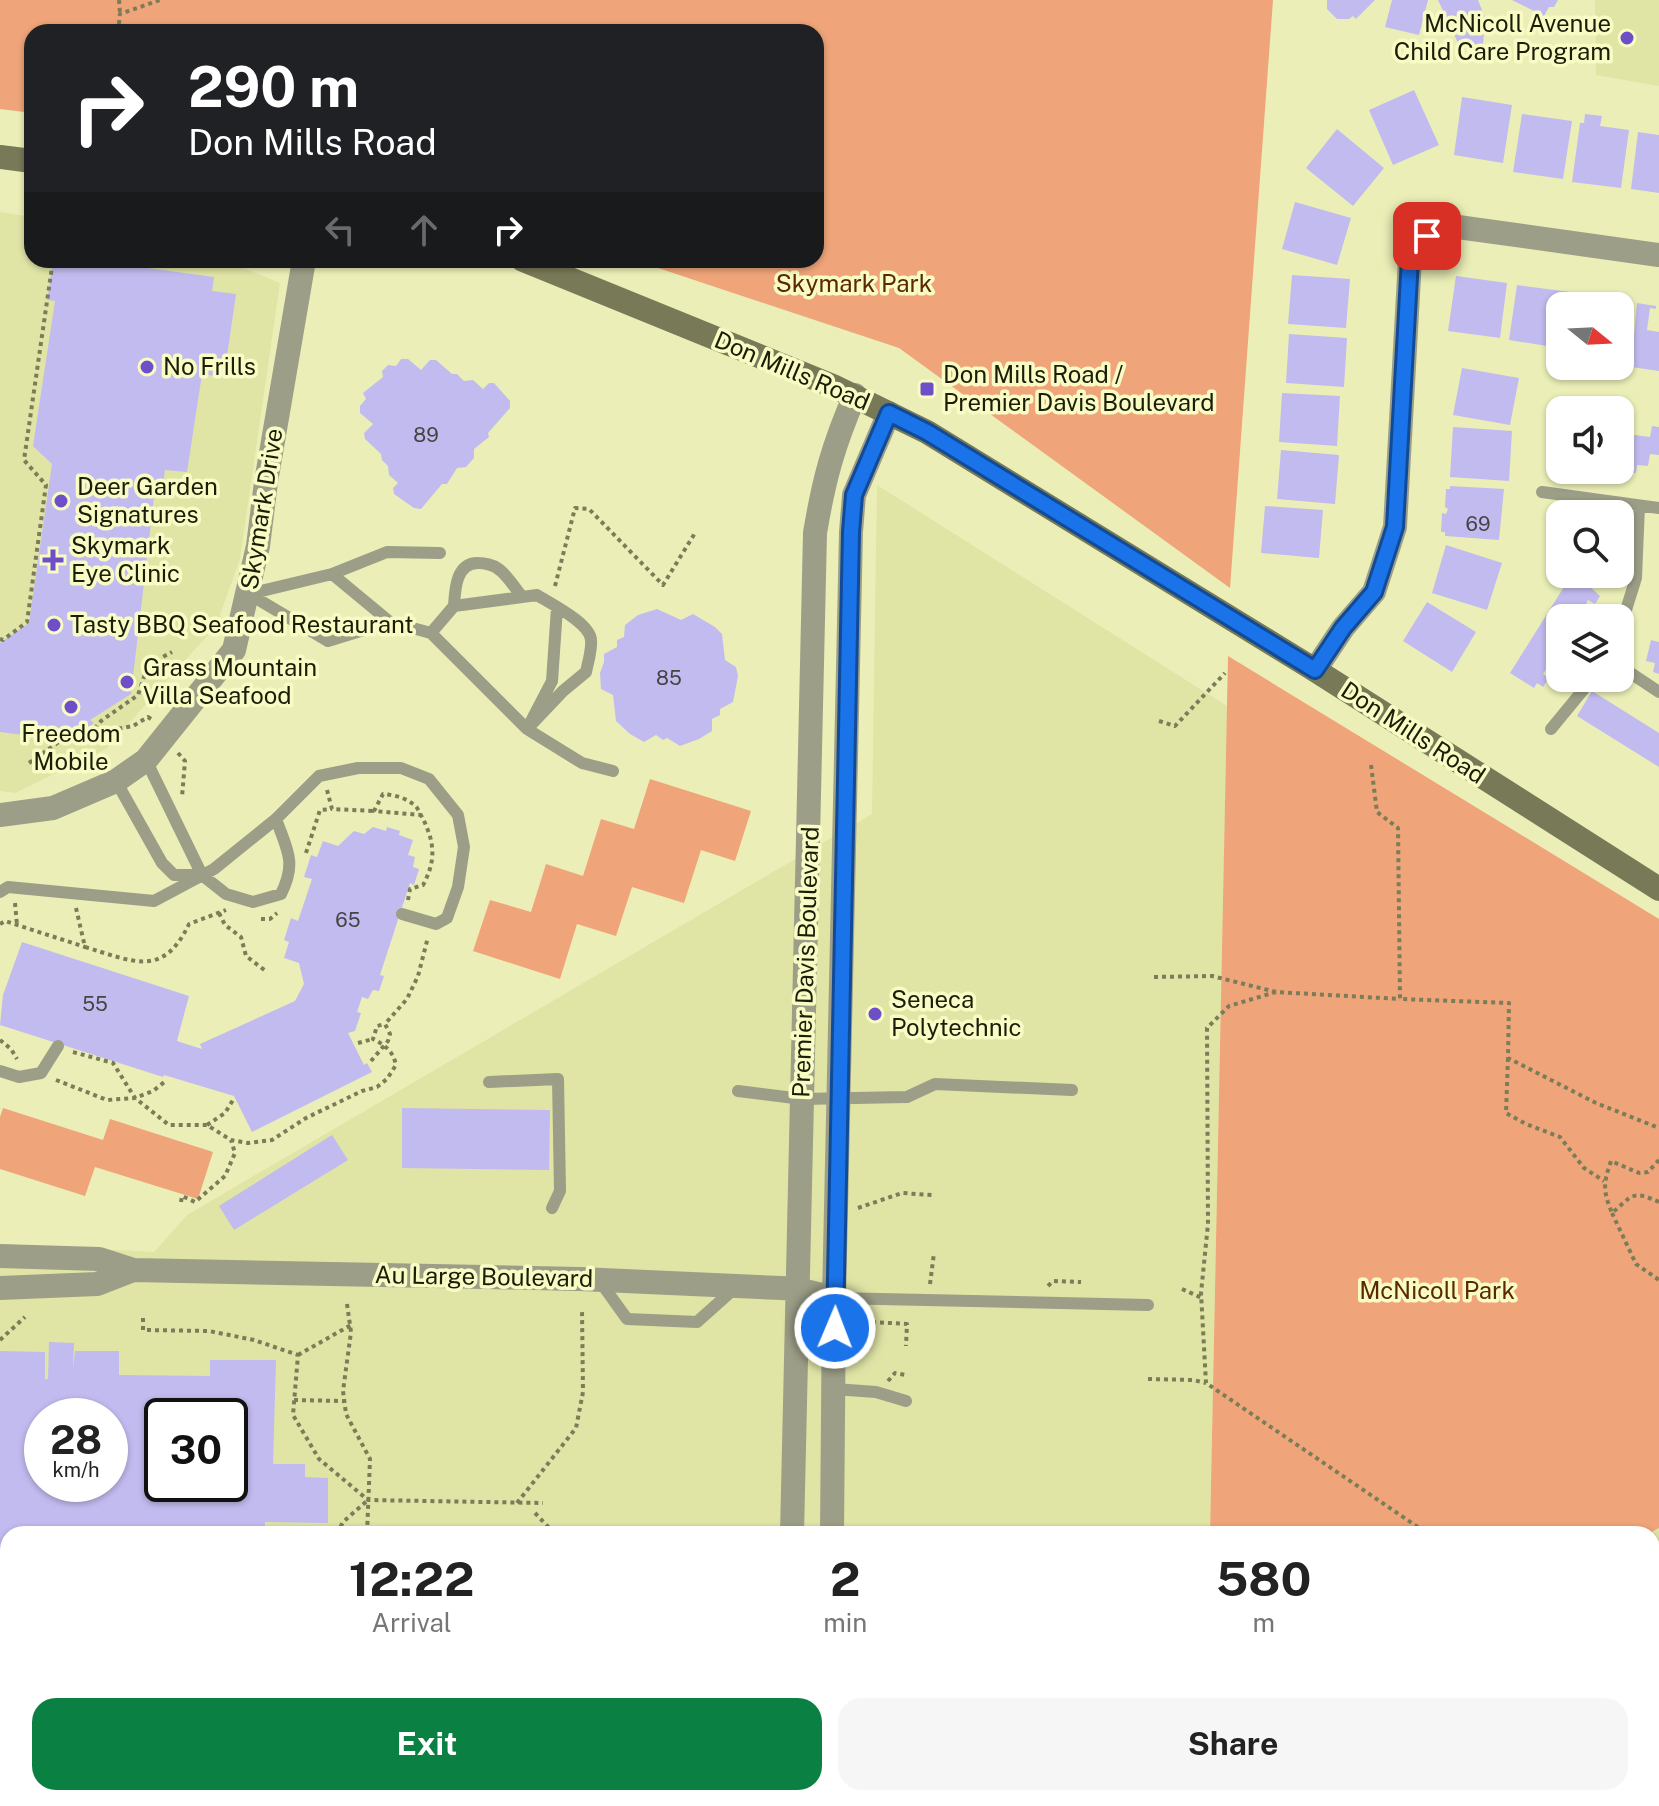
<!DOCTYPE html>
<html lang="en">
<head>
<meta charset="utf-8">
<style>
	:root { --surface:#fff; --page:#f6f6f6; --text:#222; --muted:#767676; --accent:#0b8043 }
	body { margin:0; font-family:"Public Sans",sans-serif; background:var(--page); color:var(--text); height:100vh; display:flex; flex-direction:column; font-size:30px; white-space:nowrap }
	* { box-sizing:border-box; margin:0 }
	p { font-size:26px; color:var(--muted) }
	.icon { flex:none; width:44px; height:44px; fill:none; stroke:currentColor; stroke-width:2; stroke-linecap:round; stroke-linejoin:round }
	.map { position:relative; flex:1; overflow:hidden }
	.drawer { position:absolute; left:0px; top:1526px; width:1660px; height:280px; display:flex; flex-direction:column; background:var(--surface); border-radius:24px 24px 0 0; box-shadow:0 2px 6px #0004 }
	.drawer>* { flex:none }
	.hud { position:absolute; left:24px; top:24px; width:800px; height:244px; border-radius:24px; box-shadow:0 2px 6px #0004; background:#202124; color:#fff; overflow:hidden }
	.needle { width:52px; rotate:108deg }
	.buttons { position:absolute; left:1546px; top:292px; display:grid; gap:16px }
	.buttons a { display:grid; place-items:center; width:88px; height:88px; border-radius:16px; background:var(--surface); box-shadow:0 2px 6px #0004; font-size:40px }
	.speed { position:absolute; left:24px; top:1398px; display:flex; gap:16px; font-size:40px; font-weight:700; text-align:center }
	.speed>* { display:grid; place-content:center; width:104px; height:104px; border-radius:50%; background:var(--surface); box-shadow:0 2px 6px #0004; line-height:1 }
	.speed small { font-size:20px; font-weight:400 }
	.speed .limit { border:4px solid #111; border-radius:12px; background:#fff; color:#111 }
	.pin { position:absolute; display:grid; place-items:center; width:68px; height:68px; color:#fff; margin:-34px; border-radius:16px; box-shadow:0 4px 12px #0006 }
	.me { position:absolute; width:88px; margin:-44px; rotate:1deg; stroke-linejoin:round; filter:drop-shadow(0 0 6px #0008) }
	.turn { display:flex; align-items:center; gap:28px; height:168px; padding:0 32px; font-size:36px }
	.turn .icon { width:104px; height:104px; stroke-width:2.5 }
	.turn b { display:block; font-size:56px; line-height:68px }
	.lanes { display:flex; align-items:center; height:76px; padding:0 32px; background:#0003; justify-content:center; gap:40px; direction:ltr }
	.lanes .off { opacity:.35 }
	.eta { display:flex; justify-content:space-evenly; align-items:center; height:136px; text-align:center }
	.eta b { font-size:48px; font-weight:700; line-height:56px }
	.cta { display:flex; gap:16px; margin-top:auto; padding:16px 32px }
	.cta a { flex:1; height:92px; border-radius:24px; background:var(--accent); color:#fff; font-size:32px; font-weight:700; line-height:92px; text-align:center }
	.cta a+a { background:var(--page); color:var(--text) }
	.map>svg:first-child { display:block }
	.built { fill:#e0e4a5; fill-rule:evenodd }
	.green { fill:#efa479 }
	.building { fill:#c2bbef; fill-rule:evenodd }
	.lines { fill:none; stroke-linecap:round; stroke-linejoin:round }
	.path { stroke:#7b7d58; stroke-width:4; stroke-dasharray:4 4; stroke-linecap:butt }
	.lane { stroke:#9c9e87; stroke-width:12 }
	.street { stroke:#9c9e87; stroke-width:24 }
	.secondary { stroke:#777957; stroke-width:24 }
	.route-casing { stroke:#114b97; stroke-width:20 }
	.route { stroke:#1a73e8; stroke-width:14 }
	.poi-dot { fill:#6f4fc8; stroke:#f8fcc4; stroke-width:3 }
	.labels { text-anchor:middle; stroke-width:7; stroke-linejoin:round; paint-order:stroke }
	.number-label { font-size:20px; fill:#464442 }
	.poi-label { font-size:24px; fill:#1c1d08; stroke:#f8fcc4; text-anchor:start }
	.park-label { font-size:24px; fill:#5b2802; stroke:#f8fcc4 }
	.street-label { font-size:24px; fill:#1c1d08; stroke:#f8fcc4 }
</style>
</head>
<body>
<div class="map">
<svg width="1659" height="1806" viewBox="0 0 1659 1806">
	<rect width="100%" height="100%" fill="#ebefb7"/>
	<path class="built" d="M 1595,0 L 1659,0 L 1659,86 L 1596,75 Z
		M 0,212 L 32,217 L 32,260 L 224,260 L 280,283 L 240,559 L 216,626 L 106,749 L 15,793 L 0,791 Z
		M 877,485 L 1227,706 L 1210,1534 L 8,1534 L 8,1798 L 1652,1798 L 1652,1534 L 1648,1534 L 1659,1528 L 1659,1806 L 0,1806 L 0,1244 L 154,1252 L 187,1215 L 872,814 ZM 42,1416 L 110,1416 L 110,1484 L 42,1484 ZM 162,1416 L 230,1416 L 230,1484 L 162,1484 Z"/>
	<path class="green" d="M 0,0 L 1273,0 L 1230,588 L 899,348 L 634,260 L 816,260 L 816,32 L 32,32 L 32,113 L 0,109 Z
		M 1228,656 L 1659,919 L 1659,1528 L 1648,1534 L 1210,1534 Z
		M 650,779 L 751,811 L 735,861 L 701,850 L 684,903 L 632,887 L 616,936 L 577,924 L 560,979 L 473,951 L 490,900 L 531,912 L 546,864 L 583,876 L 601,819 L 634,829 Z
		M 3,1108 L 103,1140 L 110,1119 L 213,1152 L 198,1199 L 95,1167 L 85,1196 L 0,1169 L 0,1117 Z"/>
	<path class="building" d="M 1327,0 L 1375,0 L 1356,19 L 1353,16 L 1349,19 L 1337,19 L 1327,9 Z
		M 1392,0 L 1428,0 L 1419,35 L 1385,27 Z
		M 1438,0 L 1478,0 L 1490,30 L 1484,32 L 1483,44 L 1475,47 L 1467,44 L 1465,40 L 1458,43 Z
		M 1512,0 L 1558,0 L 1554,7 L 1549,7 L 1544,16 Z
		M 1414,90 L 1439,145 L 1393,165 L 1369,110 Z
		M 1462,97 L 1512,105 L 1503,163 L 1454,155 Z
		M 1522,114 L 1572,121 L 1563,179 L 1513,172 Z
		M 1585,114 L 1602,116 L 1600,126 L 1629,130 L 1621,188 L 1572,182 L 1580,123 L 1584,123 Z
		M 1337,129 L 1384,168 L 1353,206 L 1306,168 Z
		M 1638,132 L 1659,135 L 1659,193 L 1631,189 Z
		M 1295,202 L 1351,218 L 1337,265 L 1282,249 Z
		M 53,260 L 89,260 L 214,277 L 212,291 L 236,294 L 224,377 L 202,374 L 187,472 L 165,470 L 161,498 L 154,497 L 131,694 L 90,720 L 94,723 L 76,737 L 70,730 L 53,745 L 47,738 L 0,732 L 0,643 L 29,623 L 52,464 L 33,446 L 55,301 L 47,300 Z
		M 1292,275 L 1350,279 L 1346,328 L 1288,324 Z
		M 1456,276 L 1507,283 L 1500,338 L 1448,331 Z
		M 1517,285 L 1570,292 L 1568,306 L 1560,306 L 1560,348 L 1509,340 Z
		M 1637,303 L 1656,306 L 1656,309 L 1650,308 L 1647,330 L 1659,332 L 1659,371 L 1631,367 Z
		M 1289,334 L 1347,338 L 1344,387 L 1286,383 Z
		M 401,359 L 408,359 L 421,370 L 430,360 L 436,360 L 452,374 L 457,374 L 464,381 L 473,380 L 483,389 L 489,383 L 494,383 L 510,401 L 510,408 L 488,433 L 489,437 L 474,449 L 474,458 L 466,467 L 457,468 L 447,484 L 442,484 L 421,509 L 414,508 L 394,494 L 393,488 L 398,483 L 389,475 L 388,466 L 382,460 L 381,454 L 365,439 L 364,433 L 373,424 L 360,413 L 360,406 L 366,399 L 363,393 L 383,377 L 382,371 L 388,365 L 396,366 Z
		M 1462,368 L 1519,378 L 1510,425 L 1453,415 Z
		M 1282,393 L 1340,396 L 1337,446 L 1279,442 Z
		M 1652,426 L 1659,427 L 1659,455 L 1650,454 L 1648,466 L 1637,465 L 1636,473 L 1620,471 L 1620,433 L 1650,437 Z
		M 1453,427 L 1512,431 L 1509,481 L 1450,477 Z
		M 1281,450 L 1339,455 L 1335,504 L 1277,499 Z
		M 1450,486 L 1504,489 L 1499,540 L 1445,536 L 1445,532 L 1441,532 L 1442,513 L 1446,514 L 1448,509 L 1445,507 L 1446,489 L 1450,489 Z
		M 1265,506 L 1323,510 L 1319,558 L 1261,553 Z
		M 1446,545 L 1502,563 L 1487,610 L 1432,593 Z
		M 1572,574 L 1600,574 L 1595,582 L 1589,578 L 1586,583 L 1600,596 L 1595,604 L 1588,600 L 1584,608 L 1590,611 L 1586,618 L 1560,618 L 1560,651 L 1558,650 L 1553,657 L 1559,661 L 1554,670 L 1548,666 L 1543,674 L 1549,678 L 1543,687 L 1537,683 L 1534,688 L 1510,673 Z
		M 1427,602 L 1476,632 L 1452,672 L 1403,641 Z
		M 657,609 L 681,620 L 693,614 L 715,627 L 722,634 L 725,660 L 736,667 L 738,676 L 733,702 L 720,709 L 720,715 L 712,719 L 712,731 L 699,739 L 680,746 L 667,738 L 663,740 L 656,735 L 644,742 L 630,734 L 616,721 L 613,695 L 601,689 L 600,673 L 604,662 L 604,654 L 617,647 L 617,640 L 624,637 L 625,625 L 638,615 Z
		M 1651,640 L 1659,642 L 1659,674 L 1653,672 L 1655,663 L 1646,661 Z
		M 1592,691 L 1659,733 L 1659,767 L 1577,716 Z
		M 373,827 L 386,831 L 387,827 L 400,831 L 399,835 L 413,840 L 408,855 L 415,857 L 413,867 L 419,869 L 414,885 L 410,883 L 380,975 L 384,976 L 379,991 L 373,990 L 368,999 L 362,997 L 357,1012 L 361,1013 L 355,1031 L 348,1033 L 364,1065 L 367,1063 L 372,1072 L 252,1132 L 234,1096 L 164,1075 L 163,1077 L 0,1025 L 3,995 L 22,942 L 189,996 L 177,1041 L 202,1049 L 200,1044 L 295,1001 L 304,984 L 299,963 L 284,958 L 289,942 L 284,940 L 291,918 L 298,921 L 312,879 L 304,877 L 311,855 L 317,857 L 323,841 L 338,846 L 354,831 L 364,834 Z
		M 402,1108 L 550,1110 L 549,1170 L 402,1168 Z
		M 332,1135 L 348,1160 L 234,1230 L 219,1206 Z
		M 49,1342 L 74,1343 L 73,1370 L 75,1351 L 119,1351 L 119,1375 L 210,1376 L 210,1360 L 276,1360 L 273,1464 L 305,1464 L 305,1477 L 328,1478 L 328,1523 L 265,1522 L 265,1529 L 269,1534 L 8,1534 L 8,1712 L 0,1712 L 0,1351 L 45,1352 L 45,1379 L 48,1379 ZM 42,1416 L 110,1416 L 110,1484 L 42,1484 ZM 162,1416 L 230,1416 L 230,1484 L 162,1484 Z
		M 0,1760 L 8,1761 L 8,1798 L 248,1798 L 247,1806 L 0,1806 Z
		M 1456,1798 L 1591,1798 L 1592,1800 L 1588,1803 L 1590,1806 L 1443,1806 Z"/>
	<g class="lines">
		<path class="path" d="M 119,0 L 120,14
			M 118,32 L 120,14 L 160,0
			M 555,586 L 575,508 L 589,509 L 663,585 L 695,533
			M 0,639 L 3,640 L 27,622 L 46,485 L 24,460 L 53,260
			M 151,719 L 148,717 L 133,726 L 90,734 L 101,721 L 138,695 L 148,665 L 172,652
			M 1159,721 L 1175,726 L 1225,673
			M 178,753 L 185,761 L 182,797
			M 29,763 L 70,734 L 90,734
			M 1371,765 L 1377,812 L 1398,828 L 1400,999 L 1509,1003 L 1508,1058 L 1596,1103 L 1659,1128
			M 327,790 L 332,809 L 374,811
			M 306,853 L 320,810 L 332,809
			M 408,900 L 410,889 L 423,885 C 436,861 435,843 423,819 C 420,814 418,807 413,804 C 404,797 393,795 383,794 L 374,811 L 421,815
			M 15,903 L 17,925
			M 76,908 L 85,947 C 132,961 163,979 189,924 L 226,910
			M 219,913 L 225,925 L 241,937 L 246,956 L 267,972
			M 261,919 L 270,919 L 277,913
			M 0,924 L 5,921 L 85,947
			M 1154,977 L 1212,976 L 1276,992 L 1400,999
			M 1276,992 L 1229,1006 L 1207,1028 L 1208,1224 L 1201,1293 L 1206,1383 L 1428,1534
			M 0,1040 L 11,1049 L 17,1059
			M 358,1043 L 373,1039
			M 73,1052 L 113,1063 L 135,1098 L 153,1091 L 167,1080
			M 1508,1058 L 1506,1113 L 1526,1124 L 1560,1137 L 1584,1168 L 1604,1181
			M 371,1061 L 388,1041 L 390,1034 L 385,1024 L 407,999 L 418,976 L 428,937
			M 56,1080 L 107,1100 L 135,1098 L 169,1125 L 207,1125 L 231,1140 L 248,1143 L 272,1140 L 306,1118 L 362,1091 L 377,1087 L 387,1079 L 396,1065 C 393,1051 385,1045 373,1039 L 377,1026 L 385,1024
			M 207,1125 L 225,1113 L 233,1100
			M 1659,1160 L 1648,1172 L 1639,1173 L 1611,1161 C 1603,1184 1603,1191 1612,1213 C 1633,1195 1632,1190 1659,1202
			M 181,1202 L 182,1196 L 195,1202 L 225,1176 L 235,1153 L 231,1140
			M 858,1208 L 902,1193 L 932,1195
			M 1612,1213 L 1636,1264 L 1659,1280
			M 930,1284 L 934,1253
			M 1048,1286 L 1053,1281 L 1081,1282
			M 1182,1289 L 1202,1298
			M 347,1304 L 351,1332 L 343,1391 L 346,1414 L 370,1459 L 367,1534
			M 143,1318 L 143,1330 L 209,1331 L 254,1340 L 298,1355 L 293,1415 L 319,1459 L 368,1500 L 543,1503
			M 856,1321 L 907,1324 L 906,1346
			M 0,1340 L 25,1317
			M 298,1355 L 351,1325
			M 1148,1379 L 1193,1380 L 1206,1383
			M 888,1381 L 895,1373 L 906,1375
			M 294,1400 L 343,1401
			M 517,1503 L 576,1428 L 583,1392 L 582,1310
			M 535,1513 L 555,1534
			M 337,1534 L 343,1522 L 368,1500
			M 1652,1690 L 1659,1686
			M 0,1723 L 8,1723
			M 1652,1742 L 1659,1717
			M 468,1798 L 475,1806
			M 260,1806 L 260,1798
			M 283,1806 L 284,1798"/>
		<path class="lane" d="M 1542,492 L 1659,508
			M 440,553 L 387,552 L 332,574 L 249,594 L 328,641 L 390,622 L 431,633 L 527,729 L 582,763 L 613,771
			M 332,574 L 390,622
			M 454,606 C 455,589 456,562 479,563 C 484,563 493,565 497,568 C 507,574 515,588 522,597
			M 1620,629 L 1636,578 L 1639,506
			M 431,633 L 454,606 L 537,595 C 551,604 590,623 591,640 C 592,650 588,662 586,672 L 563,691 L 527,729 L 552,681 L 557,608
			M 1620,666 L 1659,692
			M 1551,729 L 1593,678
			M 146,760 L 202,875 L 226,894 L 253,902 L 281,894 C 297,862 287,850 276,819
			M 116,781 L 162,863 L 174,875 L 199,875
			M 0,892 L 8,887 L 154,901 L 214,869 L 276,819 L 319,776 L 358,768 L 401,768 L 429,779 L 458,815 L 464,847 L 458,887 L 447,918 L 436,924 L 402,914
			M 0,1071 L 19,1077 L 41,1073 L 58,1046
			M 489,1082 L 558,1079 L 560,1191 L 552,1208
			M 738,1091 L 802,1099 L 907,1097 L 935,1084 L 1072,1090
			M 599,1280 L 627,1319 L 697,1322 L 734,1289
			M 834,1298 L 1148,1305
			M 834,1389 L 876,1392 L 906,1401
			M 1652,1652 L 1659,1649
			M 1624,1798 L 1634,1805 L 1643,1806"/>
		<path class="street" d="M 1315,670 L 1343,628 L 1374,592 L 1395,527 L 1410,259 L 1427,236 L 1458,227 L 1659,255
			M 0,815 L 53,808 L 116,781 L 146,760 L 234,650 L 258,546 L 266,482 L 304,260
			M 0,1256 L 99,1259 L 133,1270 L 580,1279 L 781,1288 L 797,1289 L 834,1298
			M 0,1288 L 97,1284 L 133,1270
			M 792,1534 L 815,533 C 824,479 833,446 855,395
			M 832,1534 L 834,1298 L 851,532 L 854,495 L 889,413
			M 789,1806 L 789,1798
			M 828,1806 L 828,1798"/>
		<path class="secondary" d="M 0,157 L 32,161
			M 523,260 L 833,386 L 927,432 L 1315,670 L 1659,889"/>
	</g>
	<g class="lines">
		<g class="route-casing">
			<path id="route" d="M 835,1328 L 851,532 L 854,495 L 889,413 L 927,432 L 1315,670 L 1343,628 L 1374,592 L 1395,527 L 1410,259 L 1427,236"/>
		</g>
		<use href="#route" class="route"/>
	</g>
	<g class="poi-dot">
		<circle cx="1627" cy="38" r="8"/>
		<circle cx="147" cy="367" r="8"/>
		<rect x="919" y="381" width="16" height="16" rx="4"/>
		<circle cx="61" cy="501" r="8"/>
		<path d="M49 548h8v8h8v8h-8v8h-8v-8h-8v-8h8z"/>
		<circle cx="54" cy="625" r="8"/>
		<circle cx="127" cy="682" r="8"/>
		<circle cx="71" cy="707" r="8"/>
		<circle cx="875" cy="1014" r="8"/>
	</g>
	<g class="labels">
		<g class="number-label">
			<text x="426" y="442">89</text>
			<text x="1478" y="531">69</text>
			<text x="669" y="685">85</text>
			<text x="348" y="927">65</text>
			<text x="95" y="1011">55</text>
		</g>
		<g class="poi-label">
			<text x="1611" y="32" text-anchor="end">McNicoll Avenue<tspan x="1611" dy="28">Child Care Program</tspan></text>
			<text x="163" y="375">No Frills</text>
			<text x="943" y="383">Don Mills Road /<tspan x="943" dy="28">Premier Davis Boulevard</tspan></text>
			<text x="77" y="495">Deer Garden<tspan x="77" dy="28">Signatures</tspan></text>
			<text x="71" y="554">Skymark<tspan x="71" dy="28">Eye Clinic</tspan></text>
			<text x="70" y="633">Tasty BBQ Seafood Restaurant</text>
			<text x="143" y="676">Grass Mountain<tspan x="143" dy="28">Villa Seafood</tspan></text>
			<text x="71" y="742" text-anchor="middle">Freedom<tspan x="71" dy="28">Mobile</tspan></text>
			<text x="891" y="1008">Seneca<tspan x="891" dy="28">Polytechnic</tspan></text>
		</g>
		<g class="park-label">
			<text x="854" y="292">Skymark Park</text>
			<text x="1437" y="1299">McNicoll Park</text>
		</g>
		<g class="street-label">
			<text transform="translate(792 371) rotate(23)" y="8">Don Mills Road</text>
			<text transform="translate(262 509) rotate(-81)" y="8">Skymark Drive</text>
			<text transform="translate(1413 733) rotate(33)" y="8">Don Mills Road</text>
			<text transform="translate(806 962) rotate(-88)" y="8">Premier Davis Boulevard</text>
			<text transform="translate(484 1277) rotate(1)" y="8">Au Large Boulevard</text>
		</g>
	</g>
</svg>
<div class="buttons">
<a><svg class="needle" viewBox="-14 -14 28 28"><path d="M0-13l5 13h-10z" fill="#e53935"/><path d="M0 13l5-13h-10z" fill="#767676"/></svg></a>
<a><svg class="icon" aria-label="sound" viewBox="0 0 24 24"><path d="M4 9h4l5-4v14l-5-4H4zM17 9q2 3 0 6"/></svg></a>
<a><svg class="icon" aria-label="search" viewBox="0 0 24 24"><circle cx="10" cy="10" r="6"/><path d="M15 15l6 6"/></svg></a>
<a><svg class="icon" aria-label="layers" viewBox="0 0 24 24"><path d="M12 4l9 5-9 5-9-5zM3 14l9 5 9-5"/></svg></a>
</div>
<div class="speed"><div>28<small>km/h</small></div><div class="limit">30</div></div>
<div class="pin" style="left:1427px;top:236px;background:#d93025"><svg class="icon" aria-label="arrive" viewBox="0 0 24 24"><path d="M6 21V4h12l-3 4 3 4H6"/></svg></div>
<svg class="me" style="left:835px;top:1328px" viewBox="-20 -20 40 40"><circle r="17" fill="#1a73e8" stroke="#fff" stroke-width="3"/><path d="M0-11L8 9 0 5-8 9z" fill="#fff"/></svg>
<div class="hud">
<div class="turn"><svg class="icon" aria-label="right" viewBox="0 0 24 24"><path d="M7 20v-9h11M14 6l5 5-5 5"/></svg><div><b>290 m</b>Don Mills Road</div></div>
<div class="lanes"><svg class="icon off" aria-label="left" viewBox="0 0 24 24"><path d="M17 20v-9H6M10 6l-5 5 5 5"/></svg><svg class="icon off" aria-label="ahead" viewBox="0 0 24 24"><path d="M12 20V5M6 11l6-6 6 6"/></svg><svg class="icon" aria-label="right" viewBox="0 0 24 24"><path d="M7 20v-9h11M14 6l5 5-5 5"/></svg></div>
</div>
<section class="drawer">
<div class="eta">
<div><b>12:22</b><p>Arrival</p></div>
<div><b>2</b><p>min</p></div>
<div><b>580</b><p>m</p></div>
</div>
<div class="cta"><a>Exit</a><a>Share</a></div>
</section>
</div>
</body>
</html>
